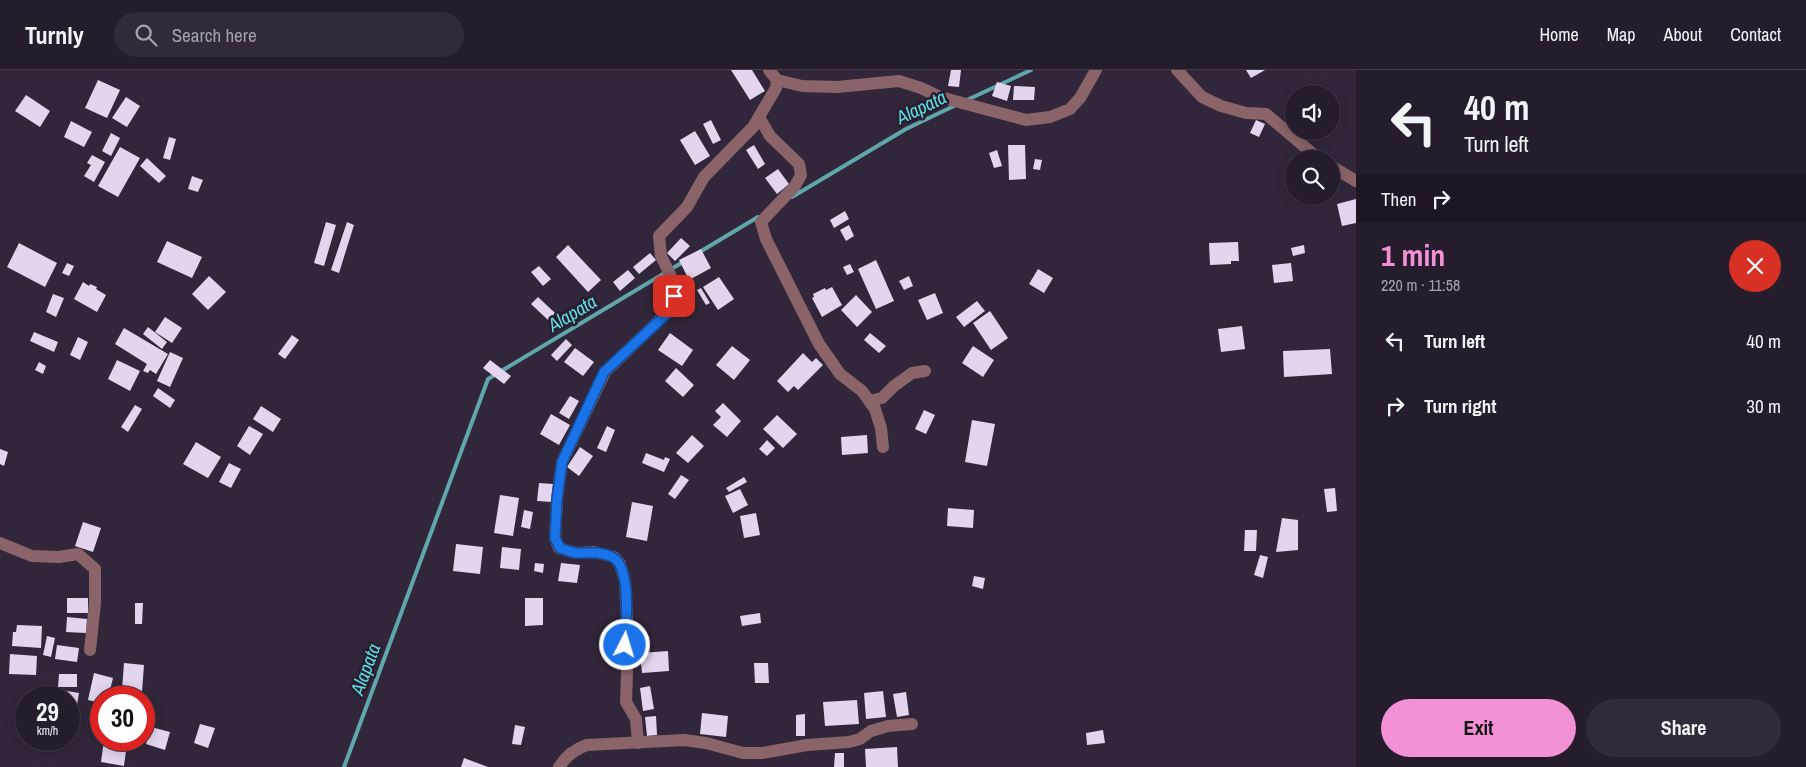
<!DOCTYPE html>
<html lang="en">
<head>
<meta charset="utf-8">
<style>
	:root { --surface:#261d2c; --page:#322a38; --text:#f1f3f6; --muted:#a4a2a9; --line:#423b48; --accent:#f291d6 }
	body { margin:0; font-family:"Archivo Narrow",sans-serif; background:var(--page); color:var(--text); height:100vh; display:flex; flex-direction:column; font-size:19px; white-space:nowrap }
	* { box-sizing:border-box; margin:0 }
	p { font-size:16px; color:var(--muted) }
	.icon { flex:none; width:28px; height:28px; fill:none; stroke:currentColor; stroke-width:2; stroke-linecap:round; stroke-linejoin:round }
	.map { position:relative; flex:1; overflow:hidden }
	.drawer { display:flex; flex-direction:column; background:var(--surface); width:450px }
	.drawer>* { flex:none }
	.guide { background:#261d2c; color:var(--text); overflow:hidden }
	.fabs { position:absolute; left:1285px; top:15px; display:grid; gap:10px }
	.fabs a { display:grid; place-items:center; width:55px; height:55px; border-radius:50%; background:var(--surface); box-shadow:0 2px 12px #0003,0 0 0 1px var(--line); font-size:25px }
	.speed { position:absolute; left:15px; top:616px; display:flex; gap:10px; font-size:25px; font-weight:700; text-align:center }
	.speed>* { display:grid; place-content:center; width:65px; height:65px; border-radius:50%; background:var(--surface); box-shadow:0 2px 12px #0003,0 0 0 1px var(--line); line-height:1 }
	.speed small { font-size:12px; font-weight:400 }
	.speed .limit { border:8px solid #d22; background:#fff; color:#111 }
	.pin { position:absolute; display:grid; place-items:center; width:42px; height:42px; color:#fff; margin:-21px; border-radius:10px; box-shadow:0 2px 8px #0006 }
	.me { position:absolute; width:55px; margin:-28px; rotate:5deg; stroke-linejoin:round; filter:drop-shadow(0 0 4px #0008) }
	.turn { display:flex; align-items:center; gap:18px; height:105px; padding:0 25px; font-size:22px }
	.turn .icon { width:65px; height:65px; stroke-width:2.5 }
	.turn b { display:block; font-size:35px; line-height:42px }
	.then { display:flex; align-items:center; height:48px; padding:0 25px; background:#0003; gap:10px; font-size:19px }
	.round { display:grid; place-items:center; flex:none; width:52px; height:52px; border-radius:26px; background:var(--page) }
	.overview { display:flex; align-items:center; justify-content:space-between; height:85px; padding:0 25px }
	h1 { font-size:30px; font-weight:700; line-height:38px; color:var(--accent) }
	.cta { display:flex; gap:10px; margin-top:auto; padding:10px 25px }
	.cta a { flex:1; height:58px; border-radius:30px; background:var(--accent); color:#111; font-size:20px; font-weight:700; line-height:58px; text-align:center }
	.cta a+a { background:var(--page); color:var(--text) }
	ul { padding:0; list-style:none }
	li { display:flex; align-items:center; gap:15px; height:65px; padding:0 25px }
	li div { flex:1 }
	li b { display:block; font-size:19px }
	li em { font-style:normal }
	header { display:flex; align-items:center; gap:30px; box-sizing:border-box; height:70px; padding:0 25px; background:var(--surface); border-bottom:1px solid var(--line) }
	header strong { font-size:24px }
	nav { display:flex; gap:28px; margin-inline-start:auto; font-size:18px }
	.search { width:350px; height:45px; background:var(--page); display:flex; align-items:center; gap:12px; box-sizing:border-box; padding:0 18px; border-radius:28px; color:var(--muted); font-size:19px }
	main { display:flex; flex:1; min-height:0 }
	.map>svg:first-child { display:block }
	.lines { fill:none; stroke-linecap:round; stroke-linejoin:round }
	.stream { stroke:#5fa7ac; stroke-width:4 }
	.building { fill:#e3d5ed }
	.minor { stroke:#8a6469; stroke-width:12 }
	.route-casing { stroke:#114b97; stroke-width:12 }
	.route { stroke:#1a73e8; stroke-width:9 }
	.labels { text-anchor:middle; stroke-width:5; stroke-linejoin:round; paint-order:stroke }
	.water-label { font-size:19px; font-style:italic; fill:#5cdfe3; stroke:#281e2f }
</style>
</head>
<body>
<header>
<strong>Turnly</strong>
<div class="search"><svg class="icon" aria-label="search" viewBox="0 0 24 24"><circle cx="10" cy="10" r="6"/><path d="M15 15l6 6"/></svg>Search here</div>
<nav><a>Home</a><a>Map</a><a>About</a><a>Contact</a></nav>
</header>
<main>
<div class="map">
<svg width="1356" height="697" viewBox="0 0 1356 697">
	<rect width="100%" height="100%" fill="#32273a"/>
	<g class="lines">
		<path class="stream" d="M 967,30 L 1031,0
			M 792,127 L 906,59 L 956,35
			M 698,183 L 758,147
			M 344,697 L 488,309 L 683,192"/>
	</g>
	<path class="building" d="M 731,0 L 752,0 L 765,21 L 750,30 Z
		M 951,0 L 961,0 L 959,17 L 948,16 Z
		M 1246,0 L 1265,0 L 1251,8 Z
		M 98,10 L 120,20 L 107,48 L 85,38 Z
		M 997,12 L 1011,16 L 1007,31 L 992,26 Z
		M 1014,16 L 1035,17 L 1034,30 L 1013,30 Z
		M 26,25 L 50,41 L 40,57 L 15,41 Z
		M 126,27 L 140,36 L 127,57 L 112,48 Z
		M 711,50 L 721,70 L 713,74 L 703,54 Z
		M 1256,50 L 1265,54 L 1259,67 L 1250,63 Z
		M 71,51 L 92,62 L 84,77 L 64,67 Z
		M 695,61 L 710,86 L 695,95 L 680,70 Z
		M 111,63 L 120,68 L 111,86 L 102,81 Z
		M 169,67 L 176,69 L 170,90 L 163,88 Z
		M 754,75 L 765,94 L 758,99 L 746,80 Z
		M 1008,75 L 1025,75 L 1026,109 L 1009,110 Z
		M 120,77 L 140,88 L 118,127 L 98,116 Z
		M 997,80 L 1002,96 L 994,98 L 989,83 Z
		M 92,85 L 105,92 L 94,112 L 84,106 L 91,95 L 87,93 Z
		M 147,88 L 166,106 L 159,113 L 140,96 Z
		M 1035,89 L 1042,90 L 1040,100 L 1033,99 Z
		M 778,99 L 789,114 L 777,124 L 765,108 Z
		M 192,106 L 203,110 L 198,122 L 188,119 Z
		M 1356,129 L 1356,153 L 1342,156 L 1337,134 Z
		M 845,141 L 849,149 L 834,158 L 830,150 Z
		M 326,152 L 336,155 L 324,196 L 314,193 Z
		M 347,152 L 354,155 L 339,203 L 331,200 Z
		M 849,155 L 854,166 L 846,171 L 840,160 Z
		M 681,168 L 690,176 L 675,191 L 667,183 Z
		M 167,171 L 202,187 L 192,208 L 157,192 Z
		M 1238,172 L 1239,191 L 1231,191 L 1231,194 L 1210,195 L 1209,173 Z
		M 19,173 L 57,193 L 45,217 L 7,197 Z
		M 568,175 L 601,210 L 588,222 L 556,187 Z
		M 1304,175 L 1305,183 L 1293,186 L 1291,178 Z
		M 701,179 L 711,198 L 689,210 L 679,190 Z
		M 650,183 L 656,190 L 639,204 L 633,197 Z
		M 876,190 L 894,231 L 876,239 L 858,199 Z
		M 67,193 L 74,196 L 69,206 L 62,203 Z
		M 1291,193 L 1293,211 L 1274,213 L 1272,195 Z
		M 850,194 L 854,202 L 847,205 L 843,197 Z
		M 539,196 L 551,209 L 543,216 L 531,202 Z
		M 1038,199 L 1053,208 L 1044,223 L 1029,214 Z
		M 628,200 L 635,208 L 620,221 L 613,212 Z
		M 209,206 L 226,222 L 208,240 L 192,224 Z
		M 909,206 L 913,216 L 904,220 L 899,211 Z
		M 719,207 L 734,229 L 718,240 L 703,217 Z
		M 83,212 L 89,216 L 90,214 L 97,217 L 96,219 L 106,225 L 97,242 L 74,229 Z
		M 832,217 L 842,235 L 822,247 L 812,228 L 814,227 L 813,224 L 825,218 L 826,220 Z
		M 701,218 L 710,233 L 706,235 L 697,220 Z
		M 935,223 L 943,243 L 927,250 L 918,230 Z
		M 53,224 L 64,228 L 56,247 L 46,242 Z
		M 856,225 L 872,242 L 857,257 L 841,240 Z
		M 538,227 L 555,243 L 548,250 L 531,234 Z
		M 977,231 L 985,241 L 964,257 L 956,247 Z
		M 990,241 L 1008,268 L 991,280 L 973,253 Z
		M 165,247 L 182,258 L 172,273 L 155,262 Z
		M 1242,256 L 1245,279 L 1221,282 L 1218,259 Z
		M 148,257 L 167,272 L 162,279 L 143,264 Z
		M 124,258 L 168,284 L 156,304 L 150,300 L 148,303 L 143,301 L 147,294 L 115,274 Z
		M 34,262 L 58,272 L 54,282 L 30,271 Z
		M 670,263 L 693,280 L 682,296 L 658,280 Z
		M 870,263 L 886,276 L 879,283 L 864,270 Z
		M 292,265 L 299,270 L 285,289 L 278,284 Z
		M 78,267 L 88,272 L 80,290 L 70,285 Z
		M 566,269 L 572,275 L 557,291 L 551,285 Z
		M 732,276 L 750,290 L 734,310 L 716,295 Z
		M 973,276 L 994,290 L 983,307 L 962,293 Z
		M 575,278 L 594,292 L 583,306 L 564,292 Z
		M 1330,279 L 1332,304 L 1284,307 L 1283,281 Z
		M 170,282 L 183,288 L 170,317 L 157,311 Z
		M 803,283 L 812,292 L 816,288 L 823,295 L 798,320 L 794,316 L 788,322 L 777,311 Z
		M 117,290 L 140,301 L 130,321 L 108,309 Z
		M 490,290 L 511,306 L 504,314 L 483,298 Z
		M 39,292 L 46,296 L 43,304 L 35,300 Z
		M 676,298 L 694,315 L 683,327 L 665,311 Z
		M 158,318 L 175,330 L 170,338 L 153,326 Z
		M 570,326 L 579,331 L 569,349 L 559,343 Z
		M 723,333 L 741,351 L 727,367 L 713,355 L 721,347 L 715,341 Z
		M 135,335 L 142,339 L 128,362 L 121,357 Z
		M 261,336 L 281,349 L 273,362 L 253,349 Z
		M 924,340 L 935,345 L 926,364 L 915,359 Z
		M 551,344 L 570,355 L 559,375 L 540,364 Z
		M 777,345 L 797,364 L 783,378 L 763,359 Z
		M 972,350 L 995,354 L 987,396 L 965,392 Z
		M 249,356 L 263,364 L 250,385 L 237,376 Z
		M 607,356 L 615,360 L 606,382 L 597,378 Z
		M 692,365 L 704,376 L 688,393 L 676,383 Z
		M 867,365 L 868,383 L 842,385 L 841,367 Z
		M 767,370 L 775,378 L 767,386 L 759,379 Z
		M 196,372 L 221,387 L 208,408 L 183,394 Z
		M 580,377 L 593,386 L 579,406 L 567,397 Z
		M 0,379 L 8,382 L 4,396 L 0,394 Z
		M 646,383 L 664,390 L 665,387 L 670,389 L 664,402 L 642,393 Z
		M 229,393 L 241,399 L 231,418 L 219,412 Z
		M 681,405 L 689,410 L 675,429 L 668,424 Z
		M 744,407 L 747,412 L 729,422 L 726,418 Z
		M 539,413 L 553,414 L 552,432 L 537,431 Z
		M 1335,418 L 1337,441 L 1327,442 L 1324,419 Z
		M 740,419 L 748,435 L 733,443 L 725,426 Z
		M 500,425 L 519,428 L 513,466 L 494,463 Z
		M 632,432 L 653,436 L 647,471 L 626,467 Z
		M 948,438 L 974,440 L 973,458 L 947,456 Z
		M 524,440 L 533,442 L 530,459 L 521,457 Z
		M 756,443 L 760,465 L 744,468 L 740,446 Z
		M 1282,448 L 1298,450 L 1298,480 L 1276,482 Z
		M 83,452 L 101,458 L 93,482 L 75,476 Z
		M 1245,460 L 1257,460 L 1256,481 L 1244,481 Z
		M 456,474 L 483,477 L 480,504 L 453,501 Z
		M 502,477 L 521,479 L 519,500 L 500,498 Z
		M 1260,485 L 1268,487 L 1263,508 L 1254,505 Z
		M 535,493 L 544,494 L 543,503 L 534,501 Z
		M 561,493 L 580,495 L 577,513 L 558,511 Z
		M 974,506 L 985,508 L 983,519 L 972,516 Z
		M 67,528 L 88,528 L 88,543 L 67,543 Z
		M 525,528 L 543,528 L 543,555 L 525,556 Z
		M 135,533 L 143,533 L 142,554 L 135,554 Z
		M 760,543 L 761,553 L 742,556 L 740,546 Z
		M 67,547 L 87,549 L 86,563 L 66,562 Z
		M 17,555 L 42,556 L 41,578 L 12,576 L 13,562 L 16,562 Z
		M 47,566 L 55,568 L 51,587 L 43,585 Z
		M 57,575 L 79,578 L 77,592 L 55,589 Z
		M 668,581 L 669,601 L 642,603 L 640,583 Z
		M 10,584 L 37,586 L 36,605 L 9,604 Z
		M 124,593 L 144,595 L 142,622 L 122,620 Z
		M 754,593 L 768,593 L 769,613 L 755,613 Z
		M 94,603 L 113,608 L 108,628 L 101,628 L 101,633 L 88,630 Z
		M 59,604 L 77,604 L 77,617 L 58,617 Z
		M 650,616 L 654,639 L 643,641 L 640,618 Z
		M 55,619 L 79,623 L 77,635 L 69,634 L 69,628 L 54,628 Z
		M 883,621 L 886,647 L 866,649 L 864,623 Z
		M 906,622 L 909,645 L 897,647 L 893,624 Z
		M 857,630 L 859,654 L 825,656 L 823,632 Z
		M 99,642 L 101,642 L 101,662 L 96,661 Z
		M 702,643 L 728,646 L 726,667 L 700,664 Z
		M 805,644 L 805,666 L 796,666 L 796,645 Z
		M 656,646 L 657,665 L 647,666 L 645,647 Z
		M 200,654 L 215,658 L 208,678 L 194,673 Z
		M 515,655 L 525,657 L 521,675 L 512,674 Z
		M 151,657 L 170,662 L 165,680 L 146,674 Z
		M 1103,660 L 1105,673 L 1087,675 L 1086,663 Z
		M 104,670 L 127,673 L 124,696 L 101,692 Z
		M 897,677 L 898,697 L 866,697 L 865,679 Z
		M 835,683 L 844,683 L 844,697 L 834,697 Z
		M 464,688 L 488,697 L 461,697 Z"/>
	<g class="lines">
		<path class="minor" d="M 1177,0 L 1202,27 L 1221,36 L 1246,43 L 1266,44 L 1319,89
			M 777,10 L 802,16 L 837,17 L 899,11 L 921,18 L 940,27 L 1026,50 L 1050,47 L 1070,39 L 1080,28 L 1096,0
			M 759,47 L 770,66 L 799,94 L 801,105 L 795,116 L 761,152 L 766,169 L 819,274 L 840,304 L 862,321 L 875,339 L 881,358 L 883,377
			M 1331,96 L 1356,111
			M 869,331 L 882,328 L 894,316 L 912,303 L 925,301
			M 0,473 L 32,486 L 59,487 L 78,484 L 95,499 L 95,533 L 90,580
			M 638,673 L 636,649 L 626,632 L 627,601 L 625,575 L 627,549 L 625,511 L 620,494 L 614,487 L 594,482 L 576,483 L 559,478 L 555,468 L 557,429 L 562,392 L 605,302 L 673,237 L 675,215 L 661,186 L 659,166 L 687,137 L 704,107 L 753,57 L 776,18 L 777,10 L 769,0
			M 559,697 C 566,686 575,679 587,675 L 684,670 L 706,673 L 743,683 L 762,683 L 807,675 L 849,672 L 860,669 L 871,661 L 888,656 L 912,654"/>
	</g>
	<g class="lines">
		<g class="route-casing">
			<path id="route" d="M 625,575 C 626,556 632,496 612,487 C 599,481 591,483 578,483 C 572,483 565,480 560,478 L 555,468 L 557,429 L 562,392 L 604,302 L 674,237 L 674,226"/>
		</g>
		<use href="#route" class="route"/>
	</g>
	<g class="labels">
		<g class="water-label">
			<text transform="translate(921 37) rotate(-26)" y="7">Alapata</text>
			<text transform="translate(572 243) rotate(-31)" y="7">Alapata</text>
			<text transform="translate(365 599) rotate(-70)" y="7">Alapata</text>
		</g>
	</g>
</svg>
<div class="fabs">
<a><svg class="icon" aria-label="sound" viewBox="0 0 24 24"><path d="M4 9h4l5-4v14l-5-4H4zM17 9q2 3 0 6"/></svg></a>
<a><svg class="icon" aria-label="search" viewBox="0 0 24 24"><circle cx="10" cy="10" r="6"/><path d="M15 15l6 6"/></svg></a>
</div>
<div class="speed"><div>29<small>km/h</small></div><div class="limit">30</div></div>
<div class="pin" style="left:674px;top:226px;background:#d93025"><svg class="icon" aria-label="arrive" viewBox="0 0 24 24"><path d="M6 21V4h12l-3 4 3 4H6"/></svg></div>
<svg class="me" style="left:625px;top:575px" viewBox="-20 -20 40 40"><circle r="17" fill="#1a73e8" stroke="#fff" stroke-width="3"/><path d="M0-11L8 9 0 5-8 9z" fill="#fff"/></svg>
</div>
<section class="drawer">
<div class="guide">
<div class="turn"><svg class="icon" aria-label="left" viewBox="0 0 24 24"><path d="M17 20v-9H6M10 6l-5 5 5 5"/></svg><div><b>40 m</b>Turn left</div></div>
<div class="then">Then<svg class="icon" aria-label="right" viewBox="0 0 24 24"><path d="M7 20v-9h11M14 6l5 5-5 5"/></svg></div>
</div>
<div class="overview"><div><h1>1 min</h1><p>220 m · 11:58</p></div><a class="round" style="background:#d93025;color:#fff"><svg class="icon" aria-label="close" viewBox="0 0 24 24"><path d="M6 6l12 12M18 6L6 18"/></svg></a></div>
<ul>
<li><svg class="icon" aria-label="left" viewBox="0 0 24 24"><path d="M17 20v-9H6M10 6l-5 5 5 5"/></svg><div><b>Turn left</b></div><em>40 m</em></li>
<li><svg class="icon" aria-label="right" viewBox="0 0 24 24"><path d="M7 20v-9h11M14 6l5 5-5 5"/></svg><div><b>Turn right</b></div><em>30 m</em></li>
</ul>
<div class="cta"><a>Exit</a><a>Share</a></div>
</section>
</main>
</body>
</html>
